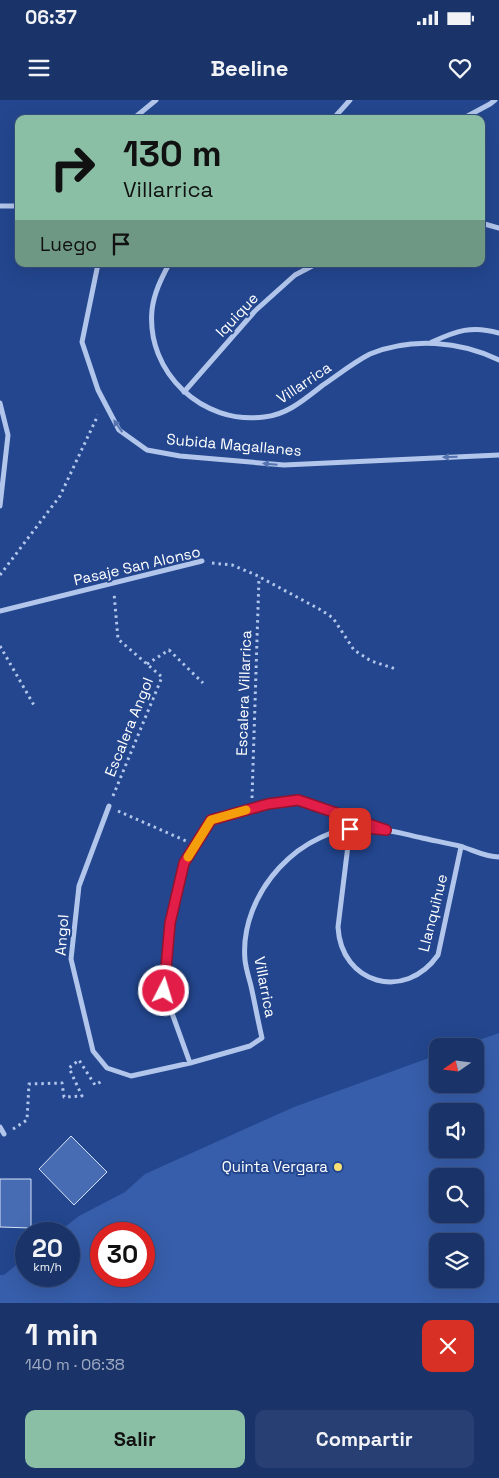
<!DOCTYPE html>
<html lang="es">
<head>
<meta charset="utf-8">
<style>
	:root { --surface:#1a346a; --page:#273f72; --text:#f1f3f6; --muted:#9faac1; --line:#384f7e; --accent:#8abfa5 }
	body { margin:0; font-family:"Space Grotesk",sans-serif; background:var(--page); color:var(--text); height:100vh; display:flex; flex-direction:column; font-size:19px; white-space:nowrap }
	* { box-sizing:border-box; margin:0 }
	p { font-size:16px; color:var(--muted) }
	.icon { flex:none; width:28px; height:28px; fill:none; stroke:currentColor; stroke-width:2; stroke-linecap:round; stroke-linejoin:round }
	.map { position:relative; height:1203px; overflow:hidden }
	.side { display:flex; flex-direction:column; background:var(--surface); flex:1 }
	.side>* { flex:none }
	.banner { position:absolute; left:15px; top:15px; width:470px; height:152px; border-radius:10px; box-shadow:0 5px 20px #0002,0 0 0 1px var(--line); background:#8abfa5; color:#111; overflow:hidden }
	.needle { width:32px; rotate:256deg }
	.tools { position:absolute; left:429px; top:938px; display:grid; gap:10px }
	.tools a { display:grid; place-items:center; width:55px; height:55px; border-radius:10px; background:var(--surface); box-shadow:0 5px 20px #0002,0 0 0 1px var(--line); font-size:25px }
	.speed { position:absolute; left:15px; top:1122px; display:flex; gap:10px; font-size:25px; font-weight:700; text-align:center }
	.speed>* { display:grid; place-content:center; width:65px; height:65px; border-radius:50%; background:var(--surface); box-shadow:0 5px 20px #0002,0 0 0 1px var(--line); line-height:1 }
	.speed small { font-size:12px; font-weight:400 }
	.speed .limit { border:8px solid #d22; background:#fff; color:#111 }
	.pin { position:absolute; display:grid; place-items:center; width:42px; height:42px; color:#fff; margin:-21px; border-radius:10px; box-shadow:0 2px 8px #0006 }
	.me { position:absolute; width:55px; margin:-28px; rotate:5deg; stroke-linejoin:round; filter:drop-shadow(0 0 4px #0008) }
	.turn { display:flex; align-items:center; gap:18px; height:105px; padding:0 25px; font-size:22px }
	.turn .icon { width:65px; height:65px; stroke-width:2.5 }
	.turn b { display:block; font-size:35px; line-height:42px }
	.then { display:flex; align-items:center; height:48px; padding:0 25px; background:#0003; gap:10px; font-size:19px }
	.round { display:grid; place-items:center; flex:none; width:52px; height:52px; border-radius:10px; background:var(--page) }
	.overview { display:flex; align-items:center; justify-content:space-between; height:85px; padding:0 25px }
	h1 { font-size:30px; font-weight:700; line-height:38px }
	.cta { display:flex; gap:10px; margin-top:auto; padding:10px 25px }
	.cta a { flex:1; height:58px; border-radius:10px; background:var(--accent); color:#111; font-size:20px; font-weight:700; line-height:58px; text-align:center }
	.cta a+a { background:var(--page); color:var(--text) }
	.status { display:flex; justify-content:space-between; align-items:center; height:35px; padding:0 25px; background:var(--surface); direction:ltr }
	.status svg { height:14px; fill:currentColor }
	header { display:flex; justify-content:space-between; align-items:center; height:65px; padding:0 25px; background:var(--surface); font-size:22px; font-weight:700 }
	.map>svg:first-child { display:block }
	.green { fill:#375eab; fill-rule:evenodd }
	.building { fill:#476cb3; stroke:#d7e3f8 }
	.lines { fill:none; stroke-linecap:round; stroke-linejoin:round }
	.path { stroke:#b2c6eb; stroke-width:3; stroke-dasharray:2.5 4; stroke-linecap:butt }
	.minor { stroke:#b2c6eb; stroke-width:5 }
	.oneway { fill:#5573af }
	.route-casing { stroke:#92132f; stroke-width:12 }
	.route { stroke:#e11d48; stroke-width:9 }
	.slow { stroke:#f59e0b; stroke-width:9 }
	.poi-dot { fill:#f7df75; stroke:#23468e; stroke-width:2 }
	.labels { text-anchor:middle; stroke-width:4; stroke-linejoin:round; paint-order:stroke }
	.street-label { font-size:15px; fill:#fff; stroke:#23468e }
	.poi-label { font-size:15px; fill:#fff; stroke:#23468e; text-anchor:end }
</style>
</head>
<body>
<div class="status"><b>06:37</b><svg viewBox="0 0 49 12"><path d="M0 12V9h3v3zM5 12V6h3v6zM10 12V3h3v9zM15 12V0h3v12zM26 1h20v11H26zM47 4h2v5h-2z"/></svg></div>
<header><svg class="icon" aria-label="menu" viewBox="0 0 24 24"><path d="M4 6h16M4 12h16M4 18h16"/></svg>Beeline<svg class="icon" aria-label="heart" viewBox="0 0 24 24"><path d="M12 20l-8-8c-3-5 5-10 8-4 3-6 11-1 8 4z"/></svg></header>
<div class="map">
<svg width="499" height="1203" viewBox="0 0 499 1203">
	<rect width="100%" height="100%" fill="#23468e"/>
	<path class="green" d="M 499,933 L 499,1203 L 0,1203 L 0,1175 L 4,1175 L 26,1157 L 26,1176 L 69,1176 L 69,1134 L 56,1134 L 79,1116 L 125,1092 L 145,1074 L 294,1007 L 437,955 L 438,984 L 475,984 L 475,946 L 462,946 ZM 438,1011 L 475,1011 L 475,1049 L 438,1049 ZM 438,1076 L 475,1076 L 475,1114 L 438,1114 ZM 101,1134 L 144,1134 L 144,1176 L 101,1176 ZM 438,1141 L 475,1141 L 475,1179 L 438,1179 Z"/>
	<path class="building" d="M 71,1036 L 107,1072 L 74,1105 L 39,1069 Z
		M 0,1079 L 31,1079 L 31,1128 L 0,1127 Z"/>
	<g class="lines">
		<path class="path" d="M 212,463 L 232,465 L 256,475 L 321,510 L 333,518 L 354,550 L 371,561 L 396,569
			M 0,475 L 60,396 L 98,315
			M 0,546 L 35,607
			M 147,564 L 169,550 L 203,583
			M 113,696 L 162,577 L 118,539 L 114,493
			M 252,698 L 259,477
			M 118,711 L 186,741
			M 13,1029 L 27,1020 L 29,984 L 62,983 L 64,997 L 82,996 L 69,968 L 79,960 L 95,985 L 104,980"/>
		<path class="minor" d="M 133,19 L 156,0
			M 333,19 L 350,0
			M 462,19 L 490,4 L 495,0
			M 0,106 L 19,106
			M 481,123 L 499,128
			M 98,164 L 82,242 L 98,290 L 119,330 L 147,350 L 180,356 L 284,365 L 499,355
			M 169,164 C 161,179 154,193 152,210 C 146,273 203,325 264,317 C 287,315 305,299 323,285 C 338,275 354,262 370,254 C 411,237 460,241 499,260
			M 432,242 C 456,231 472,225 499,233
			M 184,292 L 255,211 L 295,175 L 316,164
			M 0,303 L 8,335 L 0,406
			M 0,511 L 202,461
			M 109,706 L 79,786 L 71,859 L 93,951 L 107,968 L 131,976 L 190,963 L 250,946 L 262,938 C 258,921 255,904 251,886 C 249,878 246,869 245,860 C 239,794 301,724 369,728 C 387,729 404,734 422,738 C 435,741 449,743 463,747 C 475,751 486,757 499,757
			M 350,729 L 338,827 C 341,884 405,902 438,855 L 461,747
			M 190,963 L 164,891 L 170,823 L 184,763 L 211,720 L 268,704 L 297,700 L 374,726
			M 0,1027 L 4,1034"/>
	</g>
	<defs><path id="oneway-solid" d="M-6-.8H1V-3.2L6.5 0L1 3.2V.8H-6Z" transform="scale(1.25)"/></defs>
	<g class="oneway">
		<use href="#oneway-solid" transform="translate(118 326) rotate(-125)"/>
		<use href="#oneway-solid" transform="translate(450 357) rotate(178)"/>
		<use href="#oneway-solid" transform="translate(270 364) rotate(-175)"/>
	</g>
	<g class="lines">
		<g class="route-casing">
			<path id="route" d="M 164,891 L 170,823 L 184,763 L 211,720 L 268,704 L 298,700 L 386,730 L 368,728 L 350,729"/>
		</g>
		<use href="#route" class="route"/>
		<path class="slow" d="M 188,757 L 211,720 L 246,710"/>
	</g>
	<circle class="poi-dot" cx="338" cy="1067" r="5"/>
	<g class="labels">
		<g class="street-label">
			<text transform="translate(237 215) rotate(-47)" y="5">Iquique</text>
			<text transform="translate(304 283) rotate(-34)" y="5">Villarrica</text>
			<text transform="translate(234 345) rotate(5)" y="5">Subida Magallanes</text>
			<text transform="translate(137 466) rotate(-13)" y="5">Pasaje San Alonso</text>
			<text transform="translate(244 593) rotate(-88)" y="5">Escalera Villarrica</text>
			<text transform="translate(129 627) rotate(-68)" y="5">Escalera Angol</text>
			<text transform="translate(433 813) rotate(-76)" y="5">Llanquihue</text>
			<text transform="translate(62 835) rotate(-86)" y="5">Angol</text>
			<text transform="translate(265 887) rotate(79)" y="5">Villarrica</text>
		</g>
		<g class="poi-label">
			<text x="328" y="1072">Quinta Vergara</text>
		</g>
	</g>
</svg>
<div class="tools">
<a><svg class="needle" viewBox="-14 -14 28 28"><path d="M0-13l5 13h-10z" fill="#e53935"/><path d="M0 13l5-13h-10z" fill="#9faac1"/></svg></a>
<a><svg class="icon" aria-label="sound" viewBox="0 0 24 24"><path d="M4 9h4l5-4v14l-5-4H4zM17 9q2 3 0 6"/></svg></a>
<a><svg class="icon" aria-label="search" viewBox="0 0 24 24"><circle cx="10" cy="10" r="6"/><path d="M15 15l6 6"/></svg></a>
<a><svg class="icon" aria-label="layers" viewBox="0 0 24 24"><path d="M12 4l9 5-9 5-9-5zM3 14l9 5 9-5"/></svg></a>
</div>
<div class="speed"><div>20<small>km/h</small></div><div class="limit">30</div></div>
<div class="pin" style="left:350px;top:729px;background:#d93025"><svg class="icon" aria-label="arrive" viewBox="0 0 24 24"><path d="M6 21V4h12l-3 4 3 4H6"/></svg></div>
<svg class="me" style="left:164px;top:891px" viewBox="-20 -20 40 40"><circle r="17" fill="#e11d48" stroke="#fff" stroke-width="3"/><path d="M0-11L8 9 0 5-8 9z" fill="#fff"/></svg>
<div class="banner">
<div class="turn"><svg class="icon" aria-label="right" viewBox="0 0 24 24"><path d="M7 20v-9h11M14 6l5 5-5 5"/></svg><div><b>130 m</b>Villarrica</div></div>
<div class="then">Luego<svg class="icon" aria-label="arrive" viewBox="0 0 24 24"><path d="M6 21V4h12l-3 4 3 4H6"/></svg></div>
</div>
</div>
<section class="side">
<div class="overview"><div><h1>1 min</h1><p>140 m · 06:38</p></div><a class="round" style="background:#d93025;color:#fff"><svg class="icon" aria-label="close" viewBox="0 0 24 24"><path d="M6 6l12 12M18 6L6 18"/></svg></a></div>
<div class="cta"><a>Salir</a><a>Compartir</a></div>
</section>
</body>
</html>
